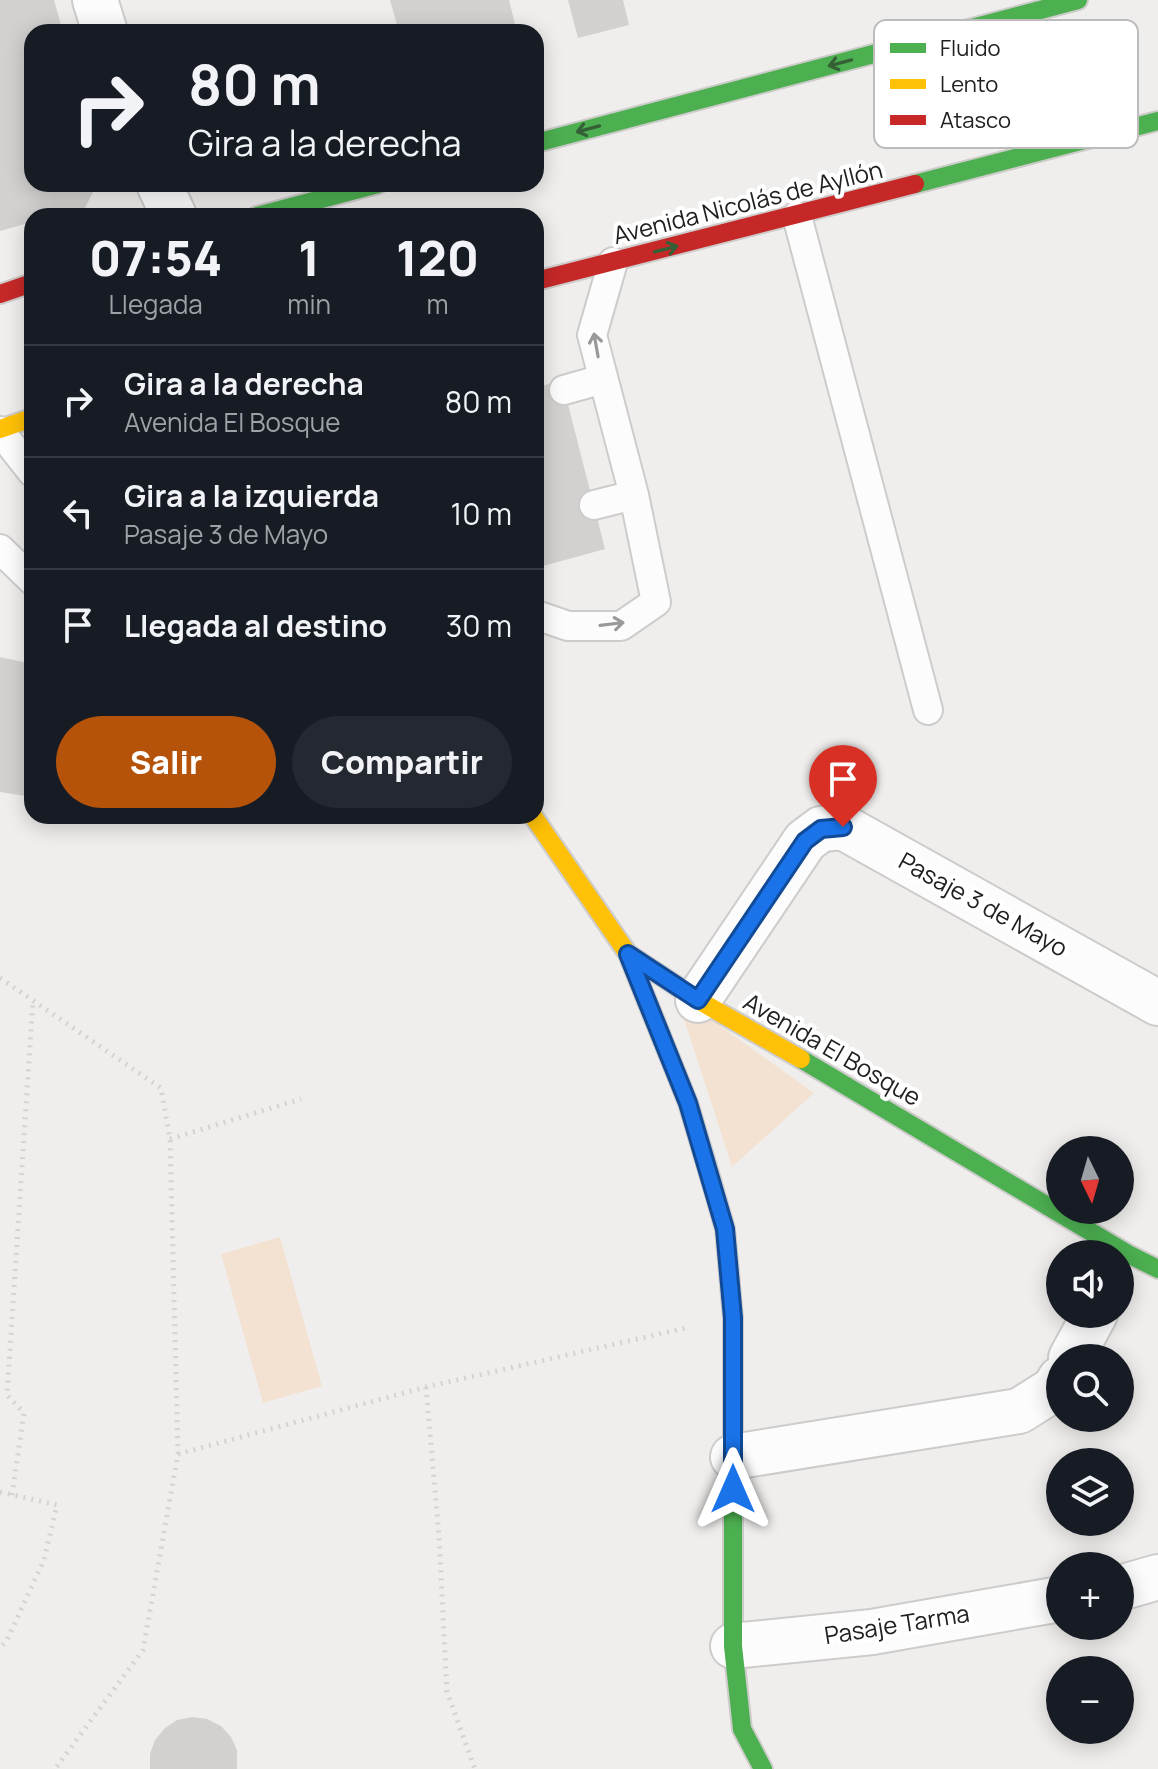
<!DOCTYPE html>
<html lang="es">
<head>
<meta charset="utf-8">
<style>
	:root { --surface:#171b24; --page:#242831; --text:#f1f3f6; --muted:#9ea1a6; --line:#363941; --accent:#b45309 }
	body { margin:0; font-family:Manrope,sans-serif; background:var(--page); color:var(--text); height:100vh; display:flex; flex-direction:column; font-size:30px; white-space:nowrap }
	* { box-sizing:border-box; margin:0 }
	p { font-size:26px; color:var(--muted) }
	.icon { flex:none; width:44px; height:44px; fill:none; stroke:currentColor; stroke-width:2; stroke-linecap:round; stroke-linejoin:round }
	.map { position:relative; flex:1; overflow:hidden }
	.drawer { position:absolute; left:24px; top:208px; width:520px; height:616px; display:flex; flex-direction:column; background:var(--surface); border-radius:24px; box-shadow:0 4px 20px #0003 }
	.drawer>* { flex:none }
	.top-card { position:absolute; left:24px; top:24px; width:520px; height:168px; border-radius:24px; box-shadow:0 4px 20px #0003; background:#171b24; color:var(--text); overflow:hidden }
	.needle { width:52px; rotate:175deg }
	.buttons { position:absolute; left:1046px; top:1136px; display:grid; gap:16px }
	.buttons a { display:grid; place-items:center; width:88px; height:88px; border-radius:50%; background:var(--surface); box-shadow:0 4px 20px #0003; font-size:40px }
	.pin { position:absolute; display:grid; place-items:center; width:68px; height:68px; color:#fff; margin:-82px -34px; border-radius:50% 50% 50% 0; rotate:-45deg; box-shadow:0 0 8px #0007 }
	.pin .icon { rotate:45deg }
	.me { position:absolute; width:88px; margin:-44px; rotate:0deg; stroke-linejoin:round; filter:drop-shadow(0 0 6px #0008) }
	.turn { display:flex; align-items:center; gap:28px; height:168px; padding:0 32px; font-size:36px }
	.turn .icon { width:104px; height:104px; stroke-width:2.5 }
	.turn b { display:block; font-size:56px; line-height:68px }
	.eta { display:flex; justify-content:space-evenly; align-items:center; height:136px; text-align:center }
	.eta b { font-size:48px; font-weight:800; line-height:56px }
	.primary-button { display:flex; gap:16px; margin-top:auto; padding:16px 32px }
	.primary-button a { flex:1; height:92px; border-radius:48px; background:var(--accent); color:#fff; font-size:32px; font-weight:800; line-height:92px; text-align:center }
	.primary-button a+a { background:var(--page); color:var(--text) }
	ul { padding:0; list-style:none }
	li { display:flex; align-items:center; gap:24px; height:112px; padding:0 32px; border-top:2px solid var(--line) }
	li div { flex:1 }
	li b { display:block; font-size:30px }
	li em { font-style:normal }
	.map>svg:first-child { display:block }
	.green { fill:#f3e2d2 }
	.building { fill:#d3d1d0 }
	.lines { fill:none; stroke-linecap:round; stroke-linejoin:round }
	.lane-casing { stroke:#cecccb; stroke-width:32 }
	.street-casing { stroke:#cecccb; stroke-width:48 }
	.fast-casing { stroke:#cecccb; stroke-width:22 }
	.slow-casing { stroke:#cecccb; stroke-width:22 }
	.jam-casing { stroke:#cecccb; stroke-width:22 }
	.path { stroke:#d3d3d2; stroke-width:5; stroke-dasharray:2 6; stroke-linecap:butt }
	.lane { stroke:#fdfcfc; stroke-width:28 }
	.street { stroke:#fdfcfc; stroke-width:44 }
	.fast { stroke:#4caf50; stroke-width:18 }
	.slow { stroke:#ffc107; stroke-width:18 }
	.jam { stroke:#c62828; stroke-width:18 }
	.oneway { stroke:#356035 }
	.oneway2 { stroke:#9a9999 }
	.route-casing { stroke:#114b97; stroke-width:20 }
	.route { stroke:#1a73e8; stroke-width:14 }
	.labels { text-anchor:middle; stroke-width:8; stroke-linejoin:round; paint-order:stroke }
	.street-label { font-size:24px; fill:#22201f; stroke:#fff }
	.key { fill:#fff; stroke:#bdbcbc; stroke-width:2 }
	.key-label { font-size:22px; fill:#22201f }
</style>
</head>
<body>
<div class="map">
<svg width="1158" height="1769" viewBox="0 0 1158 1769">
	<rect width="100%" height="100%" fill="#f0eeec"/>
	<path class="green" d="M 676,994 L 814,1093 L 732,1167 Z
		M 280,1237 L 322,1386 L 263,1403 L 221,1254 Z"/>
	<path class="building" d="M 0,0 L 54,0 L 63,32 L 32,32 L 32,184 L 97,184 L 85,208 L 55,216 L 32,216 L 32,222 L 0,231 Z
		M 390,0 L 509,0 L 517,32 L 399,32 Z
		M 568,0 L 623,0 L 629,25 L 578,38 Z
		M 562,381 L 605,549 L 536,568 L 536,387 Z
		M 0,657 L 32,664 L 32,797 L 0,792 Z
		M 192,1717 L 207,1719 L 221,1726 L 231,1737 L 237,1750 L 237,1769 L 150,1769 L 150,1754 L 155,1740 L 165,1728 L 177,1720 Z"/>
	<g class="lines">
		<g class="lane-casing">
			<path id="lane" d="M 797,216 L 928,710
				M 564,390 L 603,379
				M 0,431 L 32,472
				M 594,505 L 634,495
				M 0,549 L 32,580
				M 536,615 L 568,626 L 621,626 L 656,602 L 634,495 L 592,335 L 613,262"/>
		</g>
		<g class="street-casing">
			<path id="street" d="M 95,0 L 105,32
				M 159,184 L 174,216
				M 698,1000 L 805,841 L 821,829 L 843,827 L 1158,1003
				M 1071,1358 L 1095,1314
				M 733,1457 L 1019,1411 L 1054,1389 L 1060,1379
				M 1120,1588 L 1158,1577
				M 733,1646 L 872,1632 L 1060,1599"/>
		</g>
		<g class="fast-casing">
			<path id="fast" d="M 536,143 L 1078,0
				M 915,184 L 1158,121
				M 257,216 L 378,184
				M 801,1059 L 1128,1254 L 1158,1269
				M 711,1180 L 725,1229 L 733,1318 L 733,1646 L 742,1729 L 763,1769"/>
		</g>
		<g class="slow-casing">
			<path id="slow" d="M 0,429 L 32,418
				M 533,816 L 628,954 L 698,1000 L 801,1059
				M 628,954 L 688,1103 L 711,1180"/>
		</g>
		<g class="jam-casing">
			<path id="jam" d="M 536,281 L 915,184
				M 0,294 L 32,283"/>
		</g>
		<path class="path" d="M 0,978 L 161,1088 L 170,1139 L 178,1454 L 143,1650 L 55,1769
			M 170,1139 L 301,1099
			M 426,1387 L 439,1536 L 447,1692 L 475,1769
			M 178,1454 L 426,1387 L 686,1328
			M 0,1492 L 57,1505 L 44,1560 L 7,1640 L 0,1648
			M 12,1495 L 24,1413 L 7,1395 L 33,1000"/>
		<use href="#lane" class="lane"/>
		<use href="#street" class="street"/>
		<use href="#fast" class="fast"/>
		<use href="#slow" class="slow"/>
		<use href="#jam" class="jam"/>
	</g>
	<defs><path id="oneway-shaft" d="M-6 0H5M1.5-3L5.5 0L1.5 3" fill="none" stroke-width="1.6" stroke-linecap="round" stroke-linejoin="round" transform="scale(2)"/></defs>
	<g class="oneway">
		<use href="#oneway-shaft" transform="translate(840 63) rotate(165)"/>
		<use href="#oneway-shaft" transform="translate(588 129) rotate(165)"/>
		<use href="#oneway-shaft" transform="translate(666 249) rotate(-14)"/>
	</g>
	<g class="oneway2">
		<use href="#oneway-shaft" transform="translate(596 345) rotate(-100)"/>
		<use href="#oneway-shaft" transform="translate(612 624) rotate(-7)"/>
	</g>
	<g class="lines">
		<g class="route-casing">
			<path id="route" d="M 733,1489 L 733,1318 L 725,1229 L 688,1103 L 628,954 L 698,1000 L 805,841 L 821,829 L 843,827"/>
		</g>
		<use href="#route" class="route"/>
	</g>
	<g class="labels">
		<g class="street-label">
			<text transform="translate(748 203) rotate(-14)" y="8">Avenida Nicolás de Ayllón</text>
			<text transform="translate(983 905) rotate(29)" y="8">Pasaje 3 de Mayo</text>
			<text transform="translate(832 1050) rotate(30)" y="8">Avenida El Bosque</text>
			<text transform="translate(897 1625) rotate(-9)" y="8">Pasaje Tarma</text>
		</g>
	</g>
	<rect x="874" y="20" width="264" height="128" rx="12" class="key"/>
	<rect x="890" y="43" width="36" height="10" fill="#4caf50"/>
	<rect x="890" y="79" width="36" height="10" fill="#ffc107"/>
	<rect x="890" y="115" width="36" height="10" fill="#c62828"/>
	<g class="key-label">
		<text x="940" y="56">Fluido</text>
		<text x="940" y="92">Lento</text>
		<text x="940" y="128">Atasco</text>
	</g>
</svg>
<div class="buttons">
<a><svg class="needle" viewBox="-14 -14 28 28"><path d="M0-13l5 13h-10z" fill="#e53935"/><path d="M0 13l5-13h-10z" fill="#9ea1a6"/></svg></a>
<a><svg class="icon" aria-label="sound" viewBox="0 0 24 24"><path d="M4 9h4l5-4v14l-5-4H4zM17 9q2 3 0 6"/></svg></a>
<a><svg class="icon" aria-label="search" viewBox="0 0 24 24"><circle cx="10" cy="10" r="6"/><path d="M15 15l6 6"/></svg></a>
<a><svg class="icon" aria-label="layers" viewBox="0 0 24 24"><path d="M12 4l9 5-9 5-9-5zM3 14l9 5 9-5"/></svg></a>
<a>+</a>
<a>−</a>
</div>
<div class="pin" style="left:843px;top:827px;background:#d93025"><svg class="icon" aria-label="arrive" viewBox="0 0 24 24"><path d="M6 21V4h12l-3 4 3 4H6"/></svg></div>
<svg class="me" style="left:733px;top:1489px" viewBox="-20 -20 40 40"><path d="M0-17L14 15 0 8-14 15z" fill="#1a73e8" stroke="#fff" stroke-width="4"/></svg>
<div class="top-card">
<div class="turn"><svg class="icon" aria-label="right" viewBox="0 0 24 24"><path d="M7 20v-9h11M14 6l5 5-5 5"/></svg><div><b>80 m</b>Gira a la derecha</div></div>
</div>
<section class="drawer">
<div class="eta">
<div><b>07:54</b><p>Llegada</p></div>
<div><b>1</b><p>min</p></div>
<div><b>120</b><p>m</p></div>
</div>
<ul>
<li><svg class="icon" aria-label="right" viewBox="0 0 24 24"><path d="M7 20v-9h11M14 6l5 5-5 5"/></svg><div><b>Gira a la derecha</b><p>Avenida El Bosque</p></div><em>80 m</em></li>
<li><svg class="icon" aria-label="left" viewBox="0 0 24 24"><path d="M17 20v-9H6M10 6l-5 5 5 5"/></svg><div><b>Gira a la izquierda</b><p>Pasaje 3 de Mayo</p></div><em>10 m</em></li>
<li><svg class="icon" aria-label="arrive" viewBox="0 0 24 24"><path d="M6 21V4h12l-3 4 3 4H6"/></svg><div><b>Llegada al destino</b></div><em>30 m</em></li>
</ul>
<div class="primary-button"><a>Salir</a><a>Compartir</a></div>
</section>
</div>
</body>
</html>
